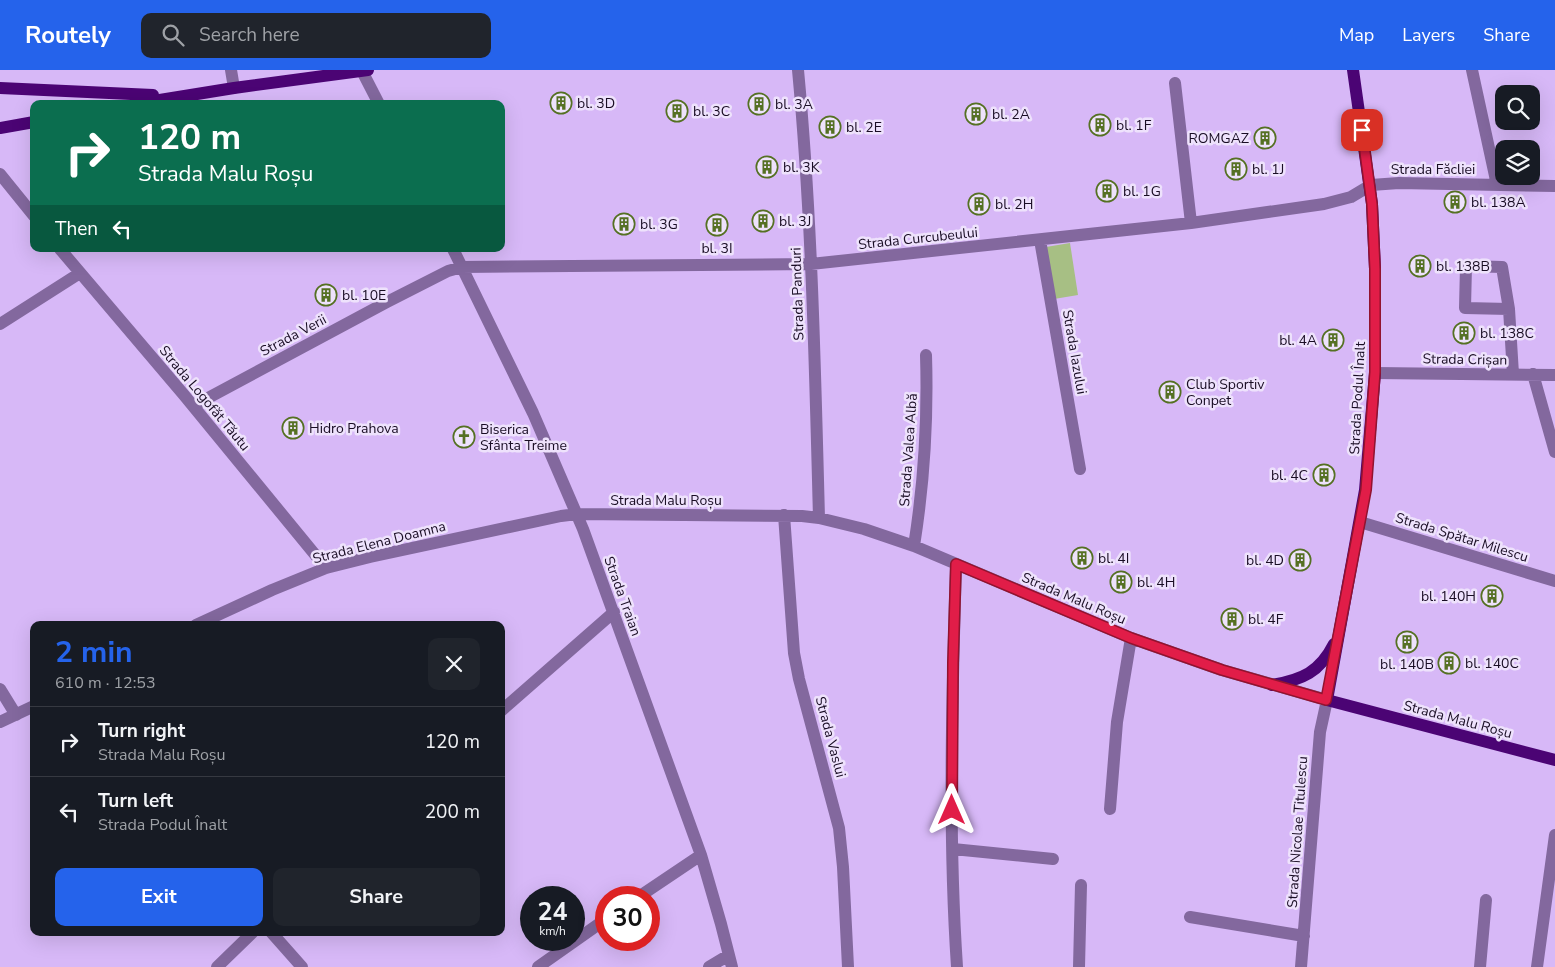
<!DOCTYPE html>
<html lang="en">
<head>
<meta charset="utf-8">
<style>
	:root { --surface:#171b24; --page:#20242c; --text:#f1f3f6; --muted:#9ea1a6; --line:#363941; --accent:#2563eb }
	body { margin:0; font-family:"Nunito Sans",sans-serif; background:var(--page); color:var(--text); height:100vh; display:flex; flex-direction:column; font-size:19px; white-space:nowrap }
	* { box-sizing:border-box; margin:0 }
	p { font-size:16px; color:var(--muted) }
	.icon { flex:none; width:28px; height:28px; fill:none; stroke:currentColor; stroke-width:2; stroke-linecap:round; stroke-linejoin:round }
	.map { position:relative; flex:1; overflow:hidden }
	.sheet { position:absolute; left:30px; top:551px; width:475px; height:315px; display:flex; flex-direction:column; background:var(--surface); border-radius:10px; box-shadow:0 5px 20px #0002 }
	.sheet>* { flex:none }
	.top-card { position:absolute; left:30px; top:30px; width:475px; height:152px; border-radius:10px; box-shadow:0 5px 20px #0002; background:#0b6e4f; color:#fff; overflow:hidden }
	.fabs { position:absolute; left:1495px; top:15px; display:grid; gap:10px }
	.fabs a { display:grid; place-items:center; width:45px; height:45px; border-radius:10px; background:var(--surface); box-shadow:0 5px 20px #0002; font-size:25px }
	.speed { position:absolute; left:520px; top:816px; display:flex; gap:10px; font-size:25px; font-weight:700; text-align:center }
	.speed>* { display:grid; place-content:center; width:65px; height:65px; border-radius:50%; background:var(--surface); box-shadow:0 5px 20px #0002; line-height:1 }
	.speed small { font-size:12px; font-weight:400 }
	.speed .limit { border:8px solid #d22; background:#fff; color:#111 }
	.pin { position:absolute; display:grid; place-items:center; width:42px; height:42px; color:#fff; margin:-21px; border-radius:10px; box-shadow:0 2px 8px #0006 }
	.me { position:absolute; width:55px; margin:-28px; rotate:0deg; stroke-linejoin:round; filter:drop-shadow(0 0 4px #0008) }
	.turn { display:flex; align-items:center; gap:18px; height:105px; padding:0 25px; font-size:22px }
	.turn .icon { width:65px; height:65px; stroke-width:2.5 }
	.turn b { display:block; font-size:35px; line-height:42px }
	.then { display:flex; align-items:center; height:48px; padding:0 25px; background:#0003; gap:10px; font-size:19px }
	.round { display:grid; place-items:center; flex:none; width:52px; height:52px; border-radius:10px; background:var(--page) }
	.head { display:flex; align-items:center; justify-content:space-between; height:85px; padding:0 25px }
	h1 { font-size:30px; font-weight:700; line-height:38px; color:var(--accent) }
	.action { display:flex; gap:10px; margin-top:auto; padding:10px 25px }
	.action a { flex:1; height:58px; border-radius:10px; background:var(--accent); color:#fff; font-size:20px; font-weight:700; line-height:58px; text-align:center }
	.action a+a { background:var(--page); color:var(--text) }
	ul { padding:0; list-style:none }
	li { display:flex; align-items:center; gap:15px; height:70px; padding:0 25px; border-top:1px solid var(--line) }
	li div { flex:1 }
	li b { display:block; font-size:19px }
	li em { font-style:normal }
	header { display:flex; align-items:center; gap:30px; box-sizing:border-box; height:70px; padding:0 25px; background:var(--accent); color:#fff }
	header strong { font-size:24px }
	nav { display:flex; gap:28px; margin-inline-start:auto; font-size:18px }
	.search { width:350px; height:45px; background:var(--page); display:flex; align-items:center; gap:12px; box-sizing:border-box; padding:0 18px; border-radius:10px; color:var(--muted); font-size:19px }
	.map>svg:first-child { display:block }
	.green { fill:#a7bf84 }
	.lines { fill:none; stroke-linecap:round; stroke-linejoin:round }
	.minor { stroke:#83689e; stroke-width:12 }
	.major { stroke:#4b0474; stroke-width:12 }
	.route-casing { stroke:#92132f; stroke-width:12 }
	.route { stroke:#e11d48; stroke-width:9 }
	.labels { text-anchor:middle; stroke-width:5; stroke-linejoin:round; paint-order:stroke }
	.poi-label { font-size:14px; fill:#190d24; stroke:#eee2fc; text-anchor:start }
	.street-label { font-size:14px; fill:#190d24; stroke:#eee2fc }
</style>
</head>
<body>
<header>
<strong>Routely</strong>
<div class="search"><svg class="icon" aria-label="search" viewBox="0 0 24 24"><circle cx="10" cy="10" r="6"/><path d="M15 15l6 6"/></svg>Search here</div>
<nav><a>Map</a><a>Layers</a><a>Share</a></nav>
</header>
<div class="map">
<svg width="1555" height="897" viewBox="0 0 1555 897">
	<rect width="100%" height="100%" fill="#d7b8f7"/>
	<path class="green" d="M 1070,173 L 1078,225 L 1054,229 L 1046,177 Z"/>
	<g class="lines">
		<path class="minor" d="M 231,0 L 234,18
			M 798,0 C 812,149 815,298 819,448
			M 1472,0 L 1497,115
			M 362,1 L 379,34
			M 1175,13 L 1191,153
			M 0,104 L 34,146
			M 1040,170 L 1080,399
			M 60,179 L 184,325 L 326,498
			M 453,179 L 533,343 L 583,459 L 701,785 L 721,854 L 732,897
			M 1509,239 L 1465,238 L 1466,196 L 1502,197 L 1509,239 L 1513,304
			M 0,254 L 80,203
			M 1375,303 L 1555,305
			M 1533,304 L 1555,382
			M 193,336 L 387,232 L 448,201 L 462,197 L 811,194 L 1191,153 L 1324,134 L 1351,127 L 1371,115 L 1399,113 L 1555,116
			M 784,445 L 794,583 L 799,609 L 839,758 L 843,797 L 848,897
			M 1360,452 L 1555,511
			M 914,476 C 924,413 928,349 926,285
			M 956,495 C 952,628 948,763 957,897
			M 196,555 L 272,520 L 326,498 L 370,487 L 561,446 L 577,444 L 802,446 L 819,448 L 864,459 L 914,476 L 1131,568 L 1222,600 L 1327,630 L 1320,662 L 1301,897
			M 0,619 L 16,645
			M 501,641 L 614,542
			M 0,652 L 34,636
			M 1110,739 L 1117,652 L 1131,568
			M 953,779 L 1053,789
			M 637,828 L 701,785
			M 1190,847 L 1304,866
			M 271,862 L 302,897
			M 217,897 L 253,862
			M 538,897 L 606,849
			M 709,897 L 729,885
			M 1079,897 L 1081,815
			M 1480,897 L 1486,830
			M 1537,897 L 1555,765"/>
		<path class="major" d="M 1353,0 L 1372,134 L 1375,199 L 1375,303 L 1365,420 L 1327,630 L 1555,690
			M 0,18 L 153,25
			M 135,34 L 234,18 L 368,0
			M 0,58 L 34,52
			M 1272,615 C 1302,610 1320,602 1334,574"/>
	</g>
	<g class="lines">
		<g class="route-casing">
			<path id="route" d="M 952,740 L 953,593 L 956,494 L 1131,568 L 1222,600 L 1326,630 L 1366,420 L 1375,302 L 1375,199 L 1372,134 L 1362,60"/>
		</g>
		<use href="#route" class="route"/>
	</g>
	<defs>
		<g id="building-ring" transform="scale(1.125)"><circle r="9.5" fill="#eee2fc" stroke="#557023" stroke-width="1.5"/><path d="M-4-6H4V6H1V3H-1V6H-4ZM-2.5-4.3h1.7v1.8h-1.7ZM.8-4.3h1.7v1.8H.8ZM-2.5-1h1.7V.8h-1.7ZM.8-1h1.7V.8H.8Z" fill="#557023"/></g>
		<g id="church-ring" transform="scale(1.125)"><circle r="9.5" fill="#eee2fc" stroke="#557023" stroke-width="1.5"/><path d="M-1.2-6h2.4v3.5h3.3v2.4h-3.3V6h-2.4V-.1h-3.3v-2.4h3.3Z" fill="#557023"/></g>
	</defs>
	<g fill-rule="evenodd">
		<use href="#building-ring" x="561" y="33"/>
		<use href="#building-ring" x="759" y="34"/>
		<use href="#building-ring" x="677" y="41"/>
		<use href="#building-ring" x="976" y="44"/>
		<use href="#building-ring" x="1100" y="55"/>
		<use href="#building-ring" x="830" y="57"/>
		<use href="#building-ring" x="1265" y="68"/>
		<use href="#building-ring" x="767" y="97"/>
		<use href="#building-ring" x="1236" y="99"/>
		<use href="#building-ring" x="1107" y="121"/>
		<use href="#building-ring" x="1455" y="132"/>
		<use href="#building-ring" x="979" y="134"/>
		<use href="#building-ring" x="763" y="151"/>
		<use href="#building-ring" x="624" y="154"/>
		<use href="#building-ring" x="717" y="155"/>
		<use href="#building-ring" x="1420" y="196"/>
		<use href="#building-ring" x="326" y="225"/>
		<use href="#building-ring" x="1464" y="263"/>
		<use href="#building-ring" x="1333" y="270"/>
		<use href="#building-ring" x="1170" y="322"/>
		<use href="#building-ring" x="293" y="358"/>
		<use href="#church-ring" x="464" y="367"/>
		<use href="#building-ring" x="1324" y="405"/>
		<use href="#building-ring" x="1082" y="488"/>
		<use href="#building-ring" x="1300" y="490"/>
		<use href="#building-ring" x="1121" y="512"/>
		<use href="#building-ring" x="1492" y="526"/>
		<use href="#building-ring" x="1232" y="549"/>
		<use href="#building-ring" x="1407" y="572"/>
		<use href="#building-ring" x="1449" y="593"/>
	</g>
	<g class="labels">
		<g class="poi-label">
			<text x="577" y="38">bl. 3D</text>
			<text x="775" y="39">bl. 3A</text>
			<text x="693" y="46">bl. 3C</text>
			<text x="992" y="49">bl. 2A</text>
			<text x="1116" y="60">bl. 1F</text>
			<text x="846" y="62">bl. 2E</text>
			<text x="1249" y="73" text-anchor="end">ROMGAZ</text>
			<text x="783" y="102">bl. 3K</text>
			<text x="1252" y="104">bl. 1J</text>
			<text x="1123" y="126">bl. 1G</text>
			<text x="1471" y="137">bl. 138A</text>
			<text x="995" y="139">bl. 2H</text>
			<text x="779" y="156">bl. 3J</text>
			<text x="640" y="159">bl. 3G</text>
			<text x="717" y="183" text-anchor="middle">bl. 3I</text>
			<text x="1436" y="201">bl. 138B</text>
			<text x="342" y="230">bl. 10E</text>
			<text x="1480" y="268">bl. 138C</text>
			<text x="1317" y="275" text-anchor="end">bl. 4A</text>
			<text x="1186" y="319">Club Sportiv<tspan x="1186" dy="16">Conpet</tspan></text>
			<text x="309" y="363">Hidro Prahova</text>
			<text x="480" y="364">Biserica<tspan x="480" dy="16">Sfânta Treime</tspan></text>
			<text x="1308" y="410" text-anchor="end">bl. 4C</text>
			<text x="1098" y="493">bl. 4I</text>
			<text x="1284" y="495" text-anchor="end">bl. 4D</text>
			<text x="1137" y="517">bl. 4H</text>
			<text x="1476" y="531" text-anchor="end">bl. 140H</text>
			<text x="1248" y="554">bl. 4F</text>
			<text x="1465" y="598">bl. 140C</text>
			<text x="1407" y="599" text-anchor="middle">bl. 140B</text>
		</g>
		<g class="street-label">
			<text x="1433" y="104">Strada Făcliei</text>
			<text transform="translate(918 168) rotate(-6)" y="5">Strada Curcubeului</text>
			<text transform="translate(797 224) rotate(-92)" y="5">Strada Panduri</text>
			<text transform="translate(293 265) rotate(-28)" y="5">Strada Verii</text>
			<text transform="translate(1075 282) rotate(80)" y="5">Strada Iazului</text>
			<text transform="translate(1465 289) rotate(1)" y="5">Strada Crișan</text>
			<text transform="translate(205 328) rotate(50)" y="5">Strada Logofăt Tăutu</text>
			<text transform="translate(1357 328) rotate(-87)" y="5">Strada Podul Înalt</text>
			<text transform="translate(908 380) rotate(-86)" y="5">Strada Valea Albă</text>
			<text x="666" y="435">Strada Malu Roșu</text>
			<text transform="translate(1462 467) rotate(17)" y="5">Strada Spătar Milescu</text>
			<text transform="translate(379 472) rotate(-14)" y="5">Strada Elena Doamna</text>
			<text transform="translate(623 526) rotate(70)" y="5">Strada Traian</text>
			<text transform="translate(1074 528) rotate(23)" y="5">Strada Malu Roșu</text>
			<text transform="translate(1458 649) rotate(15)" y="5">Strada Malu Roșu</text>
			<text transform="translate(831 667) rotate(75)" y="5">Strada Vaslui</text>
			<text transform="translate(1297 762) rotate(-86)" y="5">Strada Nicolae Titulescu</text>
		</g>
	</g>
</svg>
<div class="fabs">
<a><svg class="icon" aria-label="search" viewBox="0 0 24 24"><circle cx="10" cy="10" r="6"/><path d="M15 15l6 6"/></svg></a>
<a><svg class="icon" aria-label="layers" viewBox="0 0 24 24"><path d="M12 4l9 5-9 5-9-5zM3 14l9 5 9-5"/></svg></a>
</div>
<div class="speed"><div>24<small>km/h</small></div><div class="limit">30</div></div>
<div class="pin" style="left:1362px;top:60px;background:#d93025"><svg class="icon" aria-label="arrive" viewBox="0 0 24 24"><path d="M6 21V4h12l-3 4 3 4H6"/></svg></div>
<svg class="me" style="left:952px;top:740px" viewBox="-20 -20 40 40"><path d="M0-17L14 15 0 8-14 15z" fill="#e11d48" stroke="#fff" stroke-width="4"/></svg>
<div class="top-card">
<div class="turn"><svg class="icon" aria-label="right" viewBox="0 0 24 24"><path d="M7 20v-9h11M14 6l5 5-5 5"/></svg><div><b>120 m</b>Strada Malu Roșu</div></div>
<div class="then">Then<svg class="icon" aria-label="left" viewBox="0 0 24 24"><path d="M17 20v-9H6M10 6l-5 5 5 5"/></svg></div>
</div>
<section class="sheet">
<div class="head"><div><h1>2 min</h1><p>610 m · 12:53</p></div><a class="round"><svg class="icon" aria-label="close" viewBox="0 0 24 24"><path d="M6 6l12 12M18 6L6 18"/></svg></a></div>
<ul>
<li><svg class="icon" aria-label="right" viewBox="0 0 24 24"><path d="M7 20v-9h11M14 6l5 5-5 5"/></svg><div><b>Turn right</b><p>Strada Malu Roșu</p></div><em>120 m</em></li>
<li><svg class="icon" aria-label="left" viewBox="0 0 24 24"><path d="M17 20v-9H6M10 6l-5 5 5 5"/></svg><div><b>Turn left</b><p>Strada Podul Înalt</p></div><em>200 m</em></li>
</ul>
<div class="action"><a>Exit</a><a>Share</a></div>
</section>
</div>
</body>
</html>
